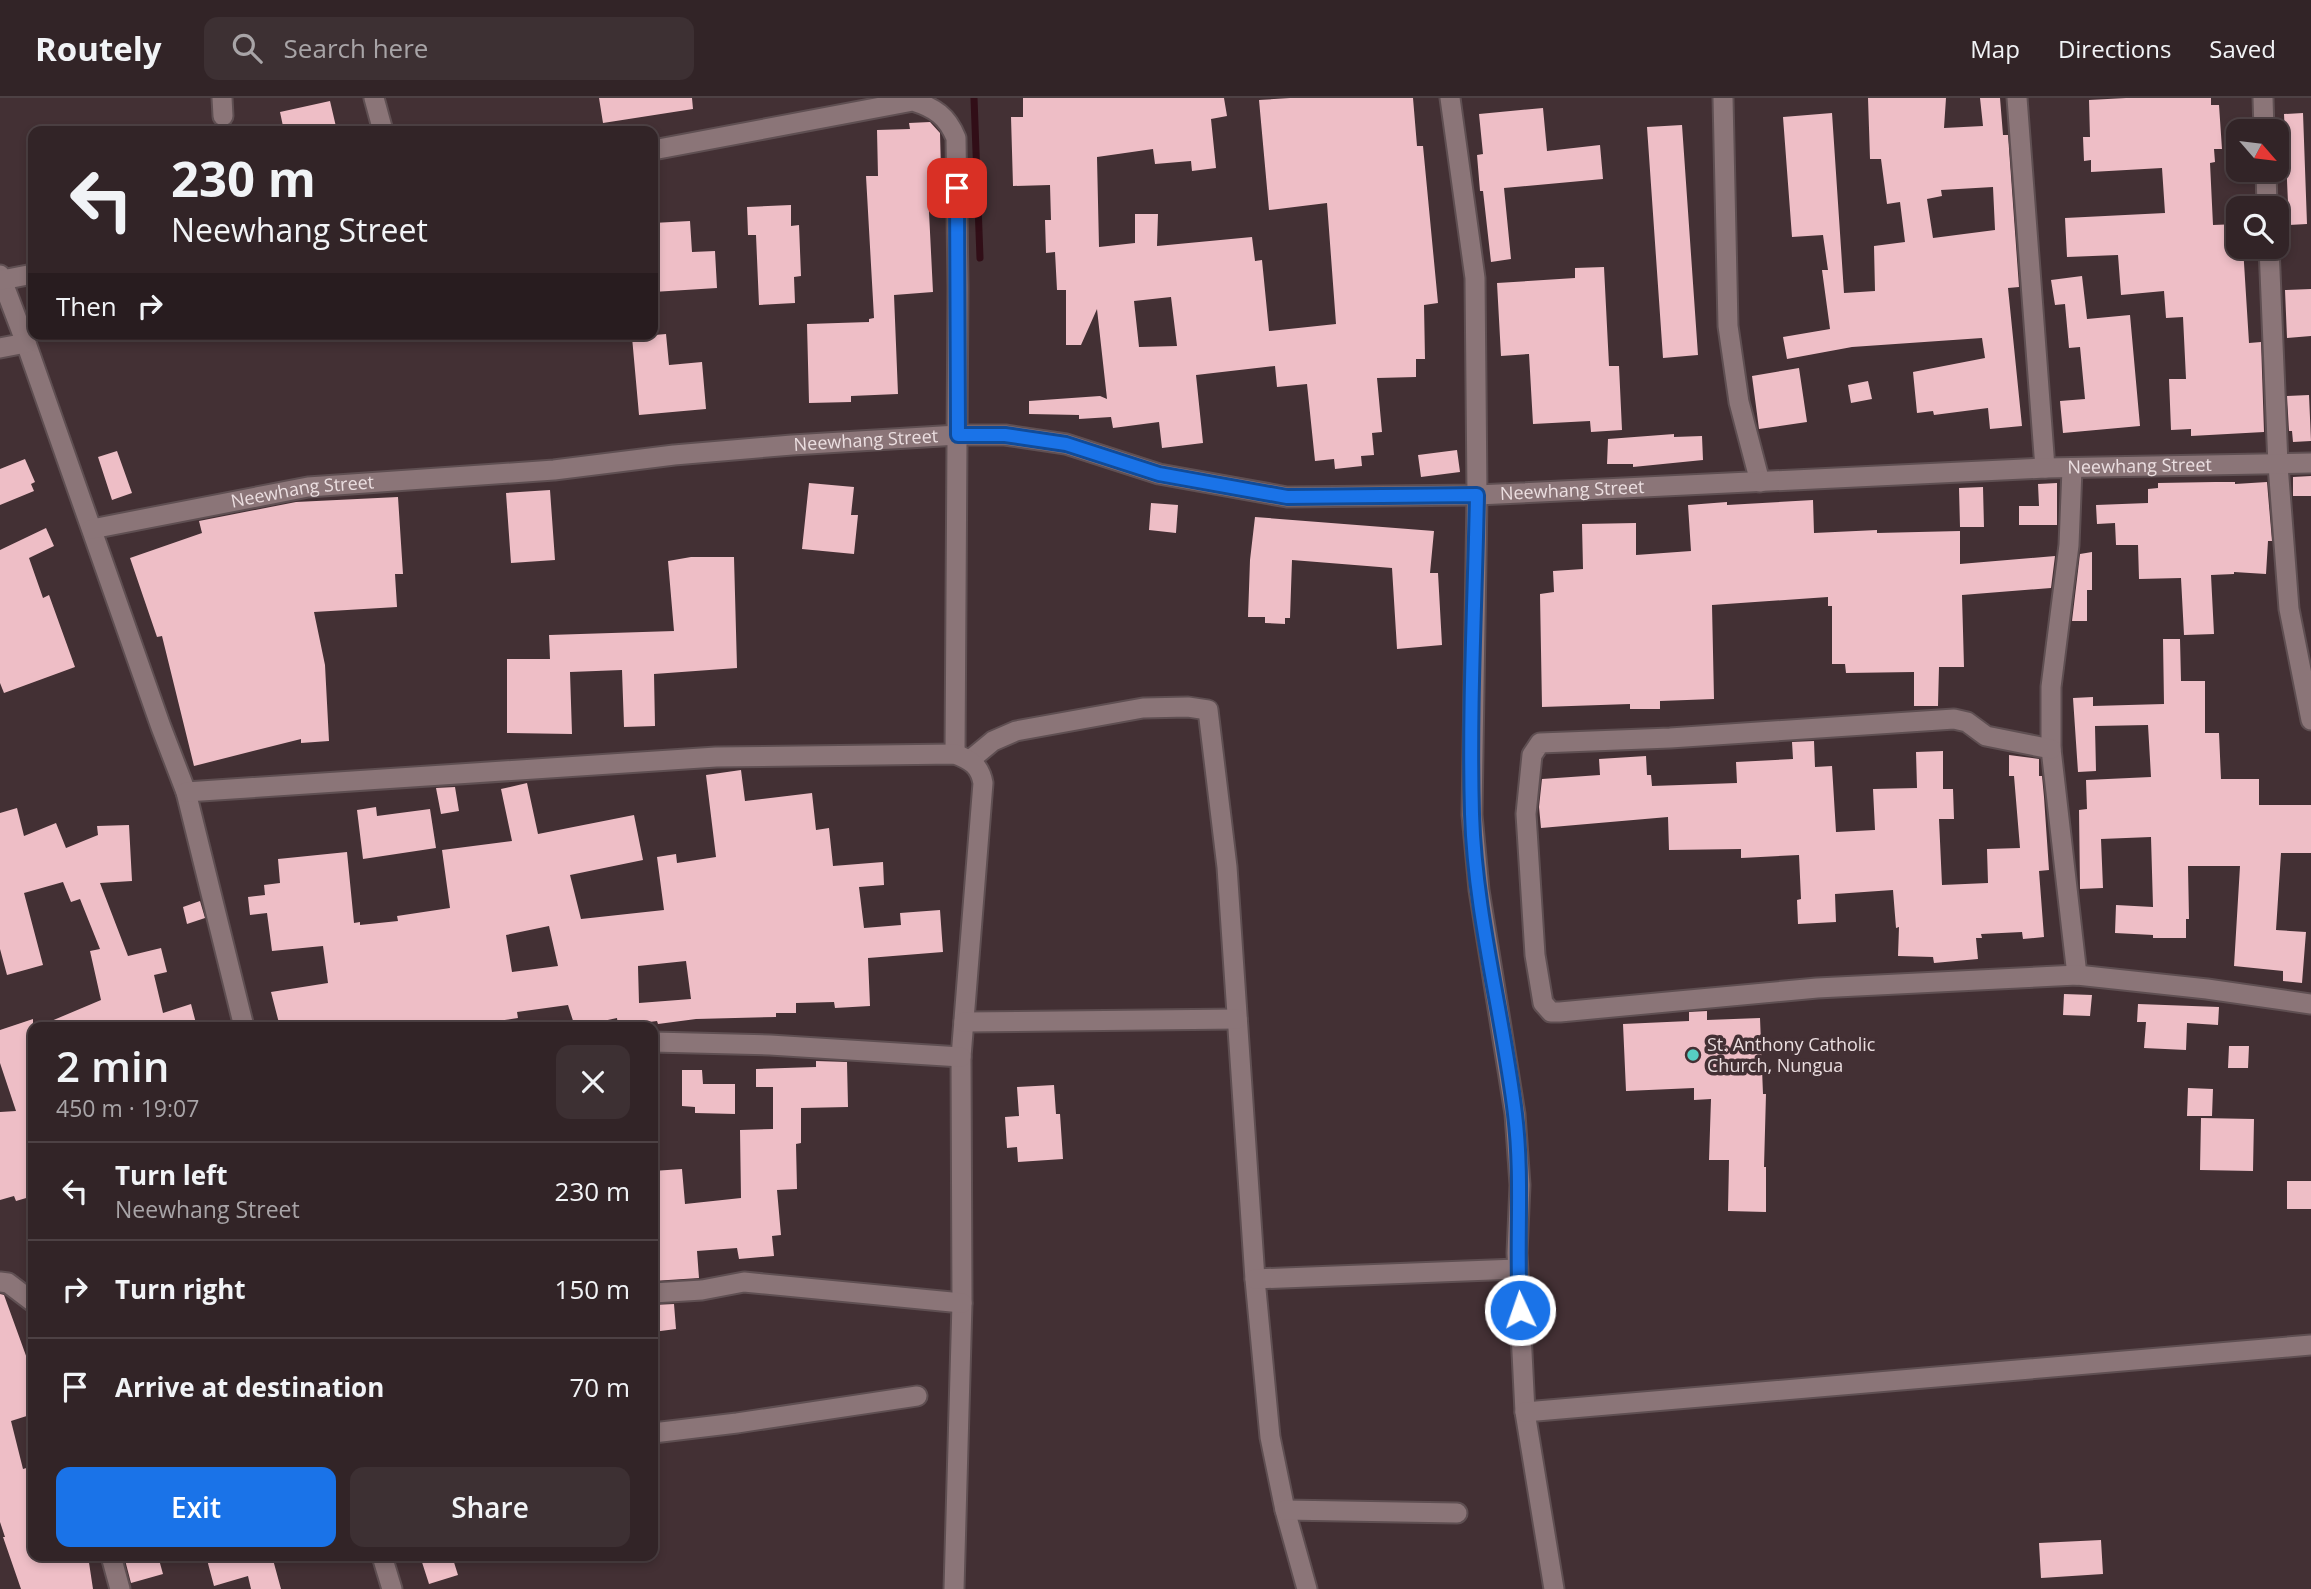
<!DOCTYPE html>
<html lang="en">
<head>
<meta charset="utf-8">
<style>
	:root { --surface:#322427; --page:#3d3033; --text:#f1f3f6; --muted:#a8a4a7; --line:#4d4144; --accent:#1a73e8 }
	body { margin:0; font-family:"Open Sans",sans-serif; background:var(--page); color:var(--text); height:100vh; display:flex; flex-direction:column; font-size:26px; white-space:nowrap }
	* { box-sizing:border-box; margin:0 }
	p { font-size:23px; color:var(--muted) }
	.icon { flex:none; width:38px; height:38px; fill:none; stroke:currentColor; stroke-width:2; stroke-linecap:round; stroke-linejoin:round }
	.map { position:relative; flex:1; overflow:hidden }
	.details { position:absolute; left:28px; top:924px; width:630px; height:539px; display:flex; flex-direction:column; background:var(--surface); border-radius:14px; box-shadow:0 4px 10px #0003,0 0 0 2px var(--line) }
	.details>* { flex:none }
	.top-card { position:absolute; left:28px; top:28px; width:630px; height:214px; border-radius:14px; box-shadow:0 4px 10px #0003,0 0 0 2px var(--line); background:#322427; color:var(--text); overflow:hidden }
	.needle { width:46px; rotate:118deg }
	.fabs { position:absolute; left:2226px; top:21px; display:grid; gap:14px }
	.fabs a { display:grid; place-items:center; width:63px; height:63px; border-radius:14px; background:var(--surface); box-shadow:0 4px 10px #0003,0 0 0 2px var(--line); font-size:35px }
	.pin { position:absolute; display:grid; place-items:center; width:60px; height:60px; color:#fff; margin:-30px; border-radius:14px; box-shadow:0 4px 10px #0006 }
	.me { position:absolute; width:77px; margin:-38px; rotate:357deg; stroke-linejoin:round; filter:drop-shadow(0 0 5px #0008) }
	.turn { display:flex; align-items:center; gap:24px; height:147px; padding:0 28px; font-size:32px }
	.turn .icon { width:91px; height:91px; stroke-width:2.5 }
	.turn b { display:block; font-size:49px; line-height:60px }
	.then { display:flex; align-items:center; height:66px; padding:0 28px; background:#0003; gap:14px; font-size:26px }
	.round { display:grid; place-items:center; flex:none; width:74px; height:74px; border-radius:14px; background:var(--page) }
	.overview { display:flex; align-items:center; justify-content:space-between; height:119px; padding:0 28px }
	h1 { font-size:42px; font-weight:600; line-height:52px }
	.primary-button { display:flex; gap:14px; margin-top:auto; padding:14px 28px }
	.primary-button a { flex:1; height:80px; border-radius:14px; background:var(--accent); color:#fff; font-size:28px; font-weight:600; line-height:80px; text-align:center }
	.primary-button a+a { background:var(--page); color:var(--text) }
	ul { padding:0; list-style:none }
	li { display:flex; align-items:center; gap:21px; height:98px; padding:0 28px; border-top:2px solid var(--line) }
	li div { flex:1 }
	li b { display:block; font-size:26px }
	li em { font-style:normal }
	header { display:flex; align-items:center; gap:42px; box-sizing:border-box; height:98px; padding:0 35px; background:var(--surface); border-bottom:2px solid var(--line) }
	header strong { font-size:33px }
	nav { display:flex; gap:38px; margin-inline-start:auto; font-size:24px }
	.search { width:490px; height:63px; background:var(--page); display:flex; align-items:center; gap:18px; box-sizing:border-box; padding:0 24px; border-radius:14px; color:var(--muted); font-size:26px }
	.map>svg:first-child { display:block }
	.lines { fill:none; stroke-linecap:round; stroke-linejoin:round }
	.stream { stroke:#310e17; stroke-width:7 }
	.building { fill:#eebec6; fill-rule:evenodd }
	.minor-casing { stroke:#5f4f52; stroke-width:23 }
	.minor { stroke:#8b7578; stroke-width:19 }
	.route-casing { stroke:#114b97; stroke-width:18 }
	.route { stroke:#1a73e8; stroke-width:12 }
	.poi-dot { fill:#56cec3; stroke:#433034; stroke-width:2.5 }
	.labels { text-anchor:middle; stroke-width:7; stroke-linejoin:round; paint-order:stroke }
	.street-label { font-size:18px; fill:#ebdee0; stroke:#433034 }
	.poi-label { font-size:18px; fill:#ebdee0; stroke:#433034; text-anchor:start }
</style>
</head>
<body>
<header>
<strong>Routely</strong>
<div class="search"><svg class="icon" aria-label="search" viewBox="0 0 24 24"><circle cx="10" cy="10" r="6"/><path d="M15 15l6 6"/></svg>Search here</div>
<nav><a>Map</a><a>Directions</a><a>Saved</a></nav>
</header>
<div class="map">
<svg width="2311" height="1491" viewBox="0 0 2311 1491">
	<rect width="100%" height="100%" fill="#433034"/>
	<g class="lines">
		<path class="stream" d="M 974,0 L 980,160"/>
	</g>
	<path class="building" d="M 599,0 L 692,0 L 693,11 L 603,25 Z
		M 1023,0 L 1224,0 L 1227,18 L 1211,21 L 1216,70 L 1192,73 L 1191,63 L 1155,66 L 1153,51 L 1097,59 L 1099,149 L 1135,145 L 1135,116 L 1158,116 L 1157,148 L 1252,139 L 1255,163 L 1262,162 L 1269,233 L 1336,226 L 1327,105 L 1269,112 L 1259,2 L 1290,0 L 1413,0 L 1417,48 L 1423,48 L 1438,205 L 1424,207 L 1425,261 L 1416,261 L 1416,279 L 1377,280 L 1382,334 L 1372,335 L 1374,357 L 1361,358 L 1362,368 L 1335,371 L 1334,361 L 1315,363 L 1307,286 L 1277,289 L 1275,268 L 1196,277 L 1203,345 L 1162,350 L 1159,324 L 1113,330 L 1111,319 L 1079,321 L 1079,317 L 1029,316 L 1029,303 L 1100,298 L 1107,301 L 1097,211 L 1081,247 L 1066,247 L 1066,192 L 1057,192 L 1055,154 L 1046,155 L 1045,122 L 1051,122 L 1050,87 L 1013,88 L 1011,19 L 1023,19 ZM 1171,199 L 1177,248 L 1139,249 L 1134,203 Z
		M 1868,0 L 1946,0 L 1944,30 L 1983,28 L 1980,0 L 2000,0 L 2003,37 L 2008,37 L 2019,189 L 2008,190 L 2022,328 L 1990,331 L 1988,310 L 1934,317 L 1933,313 L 1917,315 L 1913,274 L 1985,260 L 1982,240 L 1852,249 L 1787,261 L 1783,239 L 1830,231 L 1822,172 L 1828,172 L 1823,137 L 1792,139 L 1783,19 L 1832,15 L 1844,195 L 1875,193 L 1874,148 L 1905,144 L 1900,104 L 1887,106 L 1881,61 L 1870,61 ZM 1993,89 L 1995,132 L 1933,140 L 1927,101 L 1942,98 L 1941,92 Z
		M 2126,0 L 2211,0 L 2211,7 L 2219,7 L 2222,51 L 2214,51 L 2215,64 L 2210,65 L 2213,127 L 2238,126 L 2238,149 L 2243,149 L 2249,245 L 2261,244 L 2264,334 L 2191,338 L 2191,331 L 2171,332 L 2169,281 L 2186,281 L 2183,219 L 2166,220 L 2164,193 L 2121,197 L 2118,157 L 2067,159 L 2065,120 L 2165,115 L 2162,70 L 2091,74 L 2091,62 L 2084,63 L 2083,39 L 2090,39 L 2089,2 Z
		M 330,3 L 337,33 L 284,33 L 280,14 Z
		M 1543,10 L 1547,53 L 1600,47 L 1603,81 L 1504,90 L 1511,161 L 1491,164 L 1483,93 L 1480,93 L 1477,57 L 1483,56 L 1479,16 Z
		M 2303,15 L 2307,126 L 2289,127 L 2284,16 Z
		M 930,24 L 940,35 L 941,74 L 927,74 L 933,194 L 894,197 L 898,296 L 851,298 L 851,304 L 809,305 L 807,226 L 869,224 L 869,221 L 874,220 L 866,78 L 878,78 L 877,32 L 910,31 L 909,25 Z
		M 1682,27 L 1698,257 L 1663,260 L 1647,29 Z
		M 791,107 L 791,128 L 799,127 L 801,178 L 794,179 L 795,205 L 759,207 L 756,137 L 748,137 L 747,109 Z
		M 690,123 L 692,154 L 715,153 L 717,190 L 653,194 L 653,125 Z
		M 1604,169 L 1609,268 L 1619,268 L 1622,332 L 1591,334 L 1590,323 L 1533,326 L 1529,256 L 1501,258 L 1497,185 L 1575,180 L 1575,170 Z
		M 2082,178 L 2087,221 L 2130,217 L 2140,328 L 2063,335 L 2060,303 L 2085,301 L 2080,249 L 2069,250 L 2065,206 L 2055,207 L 2051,182 Z
		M 2311,191 L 2311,238 L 2287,240 L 2285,192 Z
		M 666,236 L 669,267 L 702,264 L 706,311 L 639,317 L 632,239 Z
		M 1799,270 L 1807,324 L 1759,331 L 1752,278 Z
		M 1868,283 L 1872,301 L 1851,305 L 1848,287 Z
		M 2309,297 L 2311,343 L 2293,344 L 2292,333 L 2289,333 L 2287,298 Z
		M 1674,336 L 1674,339 L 1702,338 L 1703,362 L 1633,369 L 1633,366 L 1607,366 L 1608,341 Z
		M 1457,352 L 1460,374 L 1421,379 L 1418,357 Z
		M 117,353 L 132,395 L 112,402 L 98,359 Z
		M 25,361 L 35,384 L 31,386 L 34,393 L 0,407 L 0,371 Z
		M 2311,378 L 2311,398 L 2293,398 L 2293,379 Z
		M 2215,384 L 2235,384 L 2235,386 L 2267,384 L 2272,443 L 2268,443 L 2266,476 L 2234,474 L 2234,476 L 2211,477 L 2214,536 L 2184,537 L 2181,480 L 2139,481 L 2138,447 L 2116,447 L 2115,425 L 2097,426 L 2096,407 L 2148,405 L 2148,391 L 2158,390 L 2158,385 Z
		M 809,385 L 854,389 L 851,417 L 858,417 L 854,456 L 802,451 Z
		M 2057,385 L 2057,427 L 2019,427 L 2019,408 L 2039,408 L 2038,386 Z
		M 1983,389 L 1984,429 L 1960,429 L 1959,390 Z
		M 550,392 L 555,462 L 511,465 L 506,395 Z
		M 398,399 L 403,476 L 395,476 L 397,509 L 314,514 L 325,567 L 329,643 L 301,645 L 301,641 L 194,668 L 162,538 L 157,539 L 130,460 L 202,435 L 199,423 L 296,404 Z
		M 1813,402 L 1814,435 L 1877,432 L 1877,435 L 1960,433 L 1960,466 L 2055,458 L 2051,490 L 1962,497 L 1964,569 L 1939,569 L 1938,608 L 1914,608 L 1914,574 L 1846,575 L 1845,566 L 1832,566 L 1832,508 L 1828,508 L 1828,499 L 1712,507 L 1714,601 L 1660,603 L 1660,611 L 1630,611 L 1630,606 L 1542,609 L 1540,496 L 1554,494 L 1553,473 L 1583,471 L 1582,426 L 1636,425 L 1636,457 L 1691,453 L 1688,407 L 1727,404 L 1727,407 Z
		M 1151,405 L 1178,407 L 1176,435 L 1149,432 Z
		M 1255,419 L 1434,433 L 1430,475 L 1438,475 L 1442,547 L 1397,551 L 1392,470 L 1292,462 L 1290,520 L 1285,520 L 1285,526 L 1265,525 L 1265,519 L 1248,519 L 1250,462 Z
		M 46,430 L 54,448 L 29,460 L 43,500 L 49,497 L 75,569 L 4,595 L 0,585 L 0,452 Z
		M 2092,454 L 2092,492 L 2087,492 L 2087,523 L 2072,523 L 2080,456 Z
		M 691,459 L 734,459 L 737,570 L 654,576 L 655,628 L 624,629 L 622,572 L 570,574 L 572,636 L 507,635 L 507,561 L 550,561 L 549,537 L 674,533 L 668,463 Z
		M 2163,541 L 2180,541 L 2181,583 L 2205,583 L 2205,635 L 2219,635 L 2221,681 L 2259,681 L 2259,707 L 2311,707 L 2311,755 L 2281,755 L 2276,832 L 2306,834 L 2302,885 L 2283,883 L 2283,873 L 2234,868 L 2240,768 L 2188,768 L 2189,821 L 2186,821 L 2186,840 L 2153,840 L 2153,837 L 2115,835 L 2116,807 L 2153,809 L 2151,739 L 2101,741 L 2103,790 L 2080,791 L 2079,712 L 2087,711 L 2086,682 L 2151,679 L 2148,627 L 2095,628 L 2096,673 L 2078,674 L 2073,600 L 2093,599 L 2093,608 L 2164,606 Z
		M 1814,643 L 1815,669 L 1832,668 L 1836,734 L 1875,732 L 1873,691 L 1917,690 L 1916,654 L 1943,653 L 1943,691 L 1953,691 L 1954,721 L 1939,721 L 1942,787 L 1988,785 L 1987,751 L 2020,750 L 2014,678 L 2009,678 L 2009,657 L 2039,661 L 2039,678 L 2042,678 L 2044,699 L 2049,772 L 2039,773 L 2044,839 L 2023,841 L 2022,834 L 1981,836 L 1982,840 L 1976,840 L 1978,861 L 1934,865 L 1933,859 L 1898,858 L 1899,829 L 1896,830 L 1893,792 L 1835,796 L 1836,824 L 1798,826 L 1797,802 L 1801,801 L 1799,757 L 1741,760 L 1741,751 L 1669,752 L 1668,719 L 1541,730 L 1539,709 L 1542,681 L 1600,677 L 1599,661 L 1646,658 L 1647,677 L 1651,677 L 1652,688 L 1737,685 L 1736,664 L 1793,661 L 1792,644 Z
		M 741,672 L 745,703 L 812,695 L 816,732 L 829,730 L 833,768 L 883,764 L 884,787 L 859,789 L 864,830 L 901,827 L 900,815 L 940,812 L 943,854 L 868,860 L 870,908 L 835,910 L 834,904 L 796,905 L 796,915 L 776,915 L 776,919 L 696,921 L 658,926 L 657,923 L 618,928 L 617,920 L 575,929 L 568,907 L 517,914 L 518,920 L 454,929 L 280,929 L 271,894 L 328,885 L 323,848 L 272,853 L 267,815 L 250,817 L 248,799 L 265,797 L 264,787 L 280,785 L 278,761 L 347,754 L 354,825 L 360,824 L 360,827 L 398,823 L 397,818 L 450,810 L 442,752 L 512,743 L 501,691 L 527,685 L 538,736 L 634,717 L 643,762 L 570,777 L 581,821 L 664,812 L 657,759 L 676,756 L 677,765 L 716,759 L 706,677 ZM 549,828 L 558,868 L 512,874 L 506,837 ZM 686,863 L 691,901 L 639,905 L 638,868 Z
		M 455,689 L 459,713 L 441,716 L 436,690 Z
		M 376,709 L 377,718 L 430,711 L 436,750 L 363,761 L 357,712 Z
		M 17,710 L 24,738 L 56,725 L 66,750 L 98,737 L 97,728 L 129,727 L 132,783 L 100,785 L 128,858 L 161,850 L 167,874 L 154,877 L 163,915 L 191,906 L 197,929 L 37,929 L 101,902 L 90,853 L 100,851 L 80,801 L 71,804 L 63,784 L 24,795 L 43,867 L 7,877 L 0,851 L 0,715 Z
		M 200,803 L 205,820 L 187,826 L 183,809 Z
		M 2064,896 L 2092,897 L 2090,918 L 2063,917 Z
		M 2138,906 L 2219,909 L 2218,927 L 2187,925 L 2186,952 L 2144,950 L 2146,924 L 2137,924 Z
		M 1707,913 L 1707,922 L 1760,920 L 1763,996 L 1766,996 L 1764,1069 L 1766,1069 L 1766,1114 L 1728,1113 L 1729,1062 L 1709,1062 L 1711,1001 L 1694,1002 L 1694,990 L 1626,993 L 1623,926 L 1689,923 L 1689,914 Z
		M 33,921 L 33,1098 L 16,1103 L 14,1098 L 0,1102 L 0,1014 L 16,1013 L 0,965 L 0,932 Z
		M 2229,948 L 2249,948 L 2248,970 L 2228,970 Z
		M 816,963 L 847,964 L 848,1009 L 801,1010 L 801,1045 L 796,1046 L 797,1091 L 777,1092 L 781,1137 L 772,1138 L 774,1158 L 739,1161 L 737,1150 L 697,1153 L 699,1180 L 653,1183 L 653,1073 L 682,1071 L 685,1106 L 741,1100 L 740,1032 L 773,1031 L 773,989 L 756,989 L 756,971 L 816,969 Z
		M 682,972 L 702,972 L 703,986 L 735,986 L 735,1016 L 695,1015 L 695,1009 L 682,1008 Z
		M 1054,987 L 1056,1016 L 1060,1016 L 1063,1061 L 1018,1064 L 1017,1049 L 1007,1050 L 1005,1019 L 1019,1018 L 1017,989 Z
		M 2188,990 L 2213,991 L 2212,1018 L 2187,1018 Z
		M 2201,1020 L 2254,1021 L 2253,1073 L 2200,1072 Z
		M 2287,1083 L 2311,1083 L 2311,1111 L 2287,1111 Z
		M 0,1196 L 4,1197 L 33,1277 L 33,1316 L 11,1323 L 23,1371 L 30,1369 L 33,1381 L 33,1458 L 88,1458 L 93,1491 L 21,1491 L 3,1439 L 5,1439 L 0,1424 Z
		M 674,1206 L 676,1231 L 653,1234 L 653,1207 Z
		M 2101,1442 L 2103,1476 L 2041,1480 L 2039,1445 Z
		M 139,1458 L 158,1458 L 163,1476 L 131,1485 L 125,1462 Z
		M 206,1458 L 272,1458 L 281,1491 L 251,1491 L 248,1478 L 214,1488 Z
		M 420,1458 L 452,1458 L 458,1477 L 429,1486 Z"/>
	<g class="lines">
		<g class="minor-casing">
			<g id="minor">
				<path d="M 222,0 L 223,18"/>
				<path d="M 374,0 L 383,33"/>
				<path d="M 1450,0 L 1475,180 L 1477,397 L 1472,717 L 1479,792 L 1515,1016 L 1520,1087 L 1517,1155 L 1525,1314 L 1554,1491"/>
				<path d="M 1723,0 L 1728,228 L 1739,304 L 1760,384"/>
				<path d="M 2017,0 L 2045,370"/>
				<path d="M 2263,0 L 2264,33"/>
				<path d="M 653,52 L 913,3 C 935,10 947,18 956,40 L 958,189 L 955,656"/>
				<path d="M 2266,72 L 2267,110"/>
				<path d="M 2269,149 L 2278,367 L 2289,511 L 2311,622"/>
				<path d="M 0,177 L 26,245 L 161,629 L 186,694 L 244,929"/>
				<path d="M 2,182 L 33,176"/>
				<path d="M 0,250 L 26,245"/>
				<path d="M 2072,371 L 2069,447 L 2051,589 L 2051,651 L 2077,877"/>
				<path id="s1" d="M 92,431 L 308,389 L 554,372 L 674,357 L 792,347 L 958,337 L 1005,337 L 1066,346 L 1159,376 L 1287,399 L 1477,397 L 2045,370 L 2311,365"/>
				<path d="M 2051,651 L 1986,638 L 1967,624 L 1954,621 L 1670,640 L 1540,645 L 1532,657 L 1526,716 L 1535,857 L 1543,905 L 1551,914 L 1560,914 L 1817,890 L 2077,877 L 2207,891 L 2311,906"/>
				<path d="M 970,662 L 993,643 L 1016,633 L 1143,610 L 1188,609 L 1208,612 L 1227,769 L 1255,1181 L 1270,1339 L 1285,1412 L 1307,1491"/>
				<path d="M 186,694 L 716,659 L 955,656 C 971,662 980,668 983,685 L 961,959 L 962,1205 L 954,1491"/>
				<path d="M 964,924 L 1237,921"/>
				<path d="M 653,944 L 770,947 L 961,959"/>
				<path d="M 1255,1181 L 1517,1171"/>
				<path d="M 0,1184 L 8,1185 L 33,1204"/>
				<path d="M 653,1195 L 702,1192 L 744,1184 L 962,1205"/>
				<path d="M 1525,1314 L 2311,1247"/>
				<path d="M 653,1335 L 737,1325 L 917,1298"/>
				<path d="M 1285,1412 L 1457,1415"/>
				<path d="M 111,1458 L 120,1491"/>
				<path d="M 382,1458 L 392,1491"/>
			</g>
		</g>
		<use href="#minor" class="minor"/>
	</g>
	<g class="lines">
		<g class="route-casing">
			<path id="route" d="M 957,90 L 958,337 L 1005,337 L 1066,346 L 1159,376 L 1287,399 L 1477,397 C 1475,503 1469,610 1472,716 C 1475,817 1503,916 1515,1016 C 1523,1081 1516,1146 1520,1212"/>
		</g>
		<use href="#route" class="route"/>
	</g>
	<circle class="poi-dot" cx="1693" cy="957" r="7"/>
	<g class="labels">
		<g class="street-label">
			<text dy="6" stroke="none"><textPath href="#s1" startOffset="780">Neewhang Street</textPath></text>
			<text dy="6" stroke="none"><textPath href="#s1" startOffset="2062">Neewhang Street</textPath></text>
			<text dy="6" stroke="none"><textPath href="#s1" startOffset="1494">Neewhang Street</textPath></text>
			<text dy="6" stroke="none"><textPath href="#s1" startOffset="214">Neewhang Street</textPath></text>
		</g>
		<g class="poi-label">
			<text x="1707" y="953">St. Anthony Catholic<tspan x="1707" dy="21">Church, Nungua</tspan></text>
		</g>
	</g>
</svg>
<div class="fabs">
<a><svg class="needle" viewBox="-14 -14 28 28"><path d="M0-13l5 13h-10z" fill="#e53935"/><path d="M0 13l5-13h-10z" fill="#a8a4a7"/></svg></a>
<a><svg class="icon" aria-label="search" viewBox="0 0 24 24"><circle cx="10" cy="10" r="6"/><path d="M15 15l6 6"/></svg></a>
</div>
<div class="pin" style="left:957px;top:90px;background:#d93025"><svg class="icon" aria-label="arrive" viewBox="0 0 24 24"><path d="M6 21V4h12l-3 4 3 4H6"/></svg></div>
<svg class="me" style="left:1520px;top:1212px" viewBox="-20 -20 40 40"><circle r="17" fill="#1a73e8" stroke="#fff" stroke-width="3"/><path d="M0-11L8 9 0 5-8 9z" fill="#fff"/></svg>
<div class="top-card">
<div class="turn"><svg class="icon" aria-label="left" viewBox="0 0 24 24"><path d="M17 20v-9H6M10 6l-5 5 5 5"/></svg><div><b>230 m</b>Neewhang Street</div></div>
<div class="then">Then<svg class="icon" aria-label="right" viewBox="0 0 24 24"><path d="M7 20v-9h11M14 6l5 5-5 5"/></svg></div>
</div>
<section class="details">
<div class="overview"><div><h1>2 min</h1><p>450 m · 19:07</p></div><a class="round"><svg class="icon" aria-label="close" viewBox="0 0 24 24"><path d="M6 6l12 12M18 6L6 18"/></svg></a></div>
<ul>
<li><svg class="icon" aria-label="left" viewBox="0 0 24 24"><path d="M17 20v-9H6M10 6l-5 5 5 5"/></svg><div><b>Turn left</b><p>Neewhang Street</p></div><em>230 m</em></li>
<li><svg class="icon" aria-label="right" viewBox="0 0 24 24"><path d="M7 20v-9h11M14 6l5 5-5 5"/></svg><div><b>Turn right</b></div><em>150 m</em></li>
<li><svg class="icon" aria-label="arrive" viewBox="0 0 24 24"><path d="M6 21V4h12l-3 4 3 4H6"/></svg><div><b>Arrive at destination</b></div><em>70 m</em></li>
</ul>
<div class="primary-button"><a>Exit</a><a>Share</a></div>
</section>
</div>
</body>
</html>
